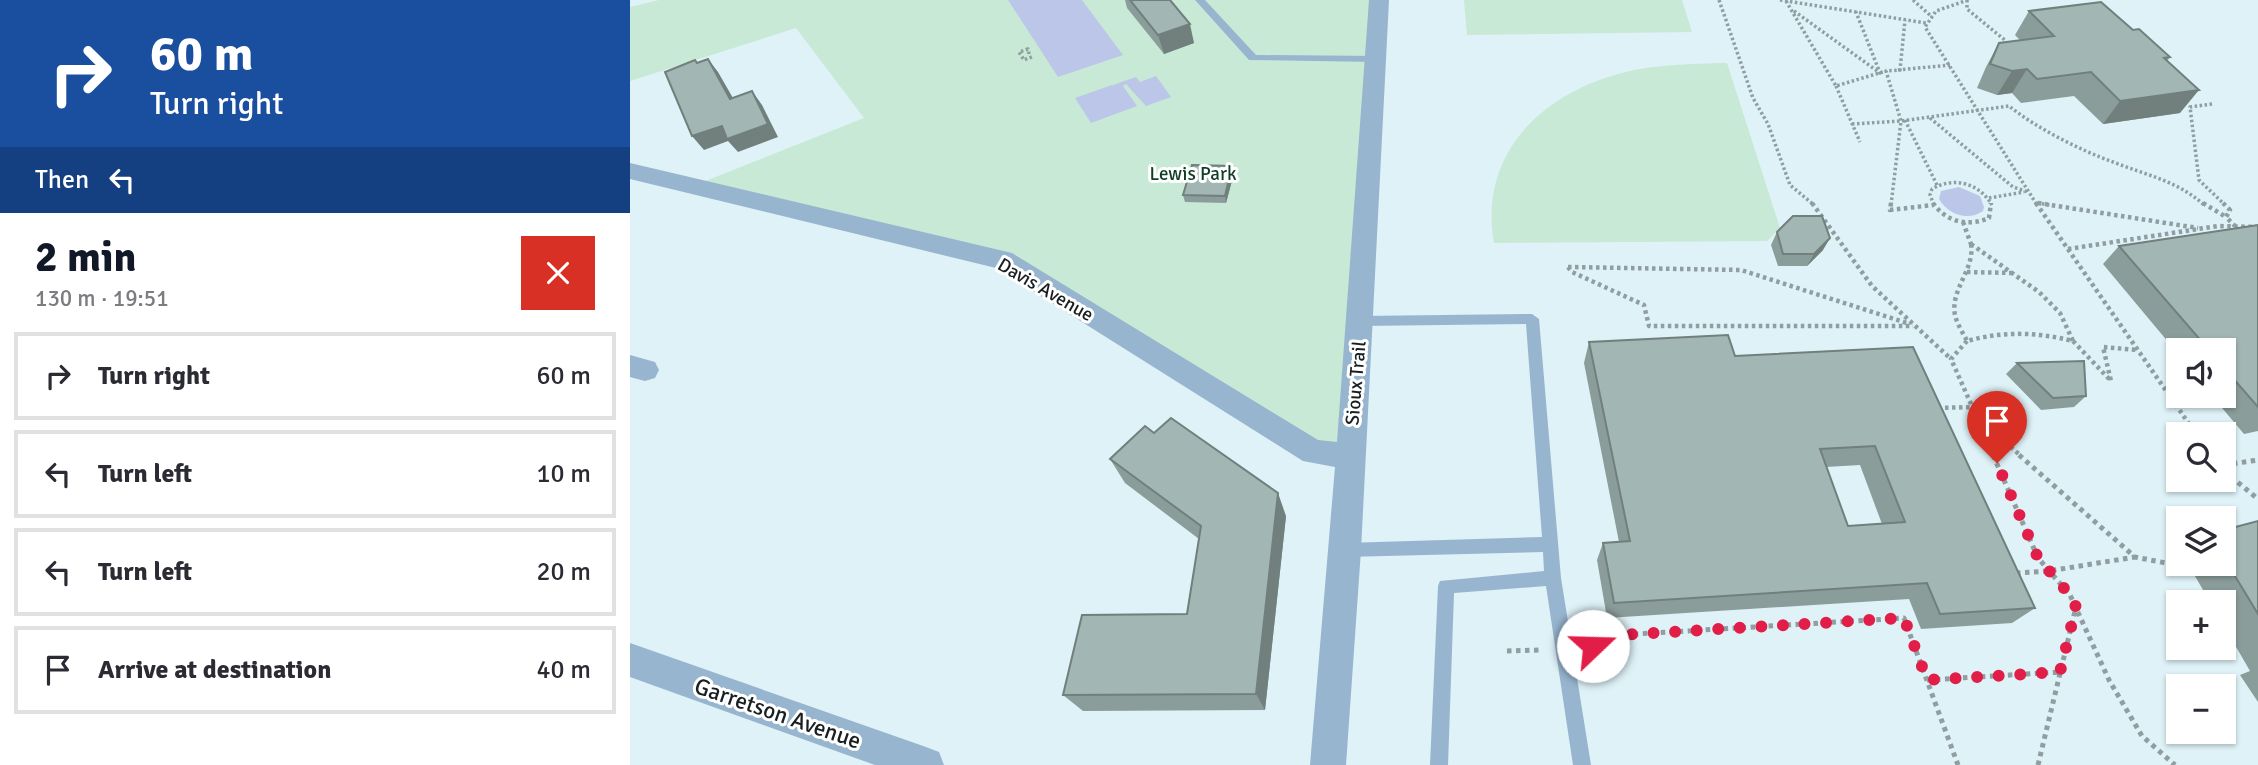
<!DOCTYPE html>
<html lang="en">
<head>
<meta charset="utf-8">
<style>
	:root { --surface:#fff; --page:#f7f7f7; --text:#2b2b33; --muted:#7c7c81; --line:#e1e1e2; --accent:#111827 }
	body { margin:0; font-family:Signika,sans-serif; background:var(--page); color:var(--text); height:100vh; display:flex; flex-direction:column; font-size:26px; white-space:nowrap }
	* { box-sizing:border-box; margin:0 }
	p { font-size:23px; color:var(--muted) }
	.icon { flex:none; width:38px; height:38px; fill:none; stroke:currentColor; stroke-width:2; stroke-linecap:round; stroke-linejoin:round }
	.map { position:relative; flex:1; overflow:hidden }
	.sheet { display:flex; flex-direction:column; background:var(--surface); width:630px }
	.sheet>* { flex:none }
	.banner { background:#1a4fa0; color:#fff; overflow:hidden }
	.fabs { position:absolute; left:1536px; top:338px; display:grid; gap:14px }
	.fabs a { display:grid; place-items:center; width:70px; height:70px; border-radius:0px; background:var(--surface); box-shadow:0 2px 5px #0004; font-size:35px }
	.pin { position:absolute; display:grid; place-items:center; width:60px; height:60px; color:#fff; margin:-72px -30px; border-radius:50% 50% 50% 0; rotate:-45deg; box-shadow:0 0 7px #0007 }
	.pin .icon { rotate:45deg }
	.me { position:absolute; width:77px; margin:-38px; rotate:69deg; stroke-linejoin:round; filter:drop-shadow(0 0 5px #0008) }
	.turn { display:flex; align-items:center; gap:24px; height:147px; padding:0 35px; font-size:32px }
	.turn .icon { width:91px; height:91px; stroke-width:2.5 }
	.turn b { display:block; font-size:49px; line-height:60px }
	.then { display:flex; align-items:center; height:66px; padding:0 35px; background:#0003; gap:14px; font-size:26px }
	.round { display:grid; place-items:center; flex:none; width:74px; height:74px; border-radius:0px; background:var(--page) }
	.headline { display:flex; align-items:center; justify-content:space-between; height:119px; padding:0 35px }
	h1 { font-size:42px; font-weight:800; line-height:52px; color:var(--accent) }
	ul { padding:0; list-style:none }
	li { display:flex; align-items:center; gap:21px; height:88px; margin:0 14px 10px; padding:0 21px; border:4px solid var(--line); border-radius:0px }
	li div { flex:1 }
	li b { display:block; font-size:26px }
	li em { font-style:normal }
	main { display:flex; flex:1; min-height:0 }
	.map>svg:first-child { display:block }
	.green { fill:#c7e9d5 }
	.water { fill:#bcc6e9 }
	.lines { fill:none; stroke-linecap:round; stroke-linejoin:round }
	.path-far2 { stroke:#909ea2; stroke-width:3.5; stroke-dasharray:2.5 2.5; stroke-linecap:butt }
	.path-far1 { stroke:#909ea2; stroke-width:4.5; stroke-dasharray:3.5 3.5; stroke-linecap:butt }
	.path { stroke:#909ea2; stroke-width:5; stroke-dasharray:4.5 4.5; stroke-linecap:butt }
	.service { fill:#97b5cf; fill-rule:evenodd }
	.minor { fill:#97b5cf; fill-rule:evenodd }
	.wall { fill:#8b9d9a; fill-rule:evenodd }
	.shaded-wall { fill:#717f7d }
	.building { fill:#a2b6b3; stroke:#717f7d; stroke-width:2; fill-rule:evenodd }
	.route { stroke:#e11d48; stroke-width:12; stroke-dasharray:0 21.6 }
	.labels { text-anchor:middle; stroke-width:6; stroke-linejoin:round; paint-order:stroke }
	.park-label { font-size:19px; fill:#0f3e28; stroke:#fff }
	.street-label { font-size:19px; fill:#181f21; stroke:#fff }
	.near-street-label { font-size:23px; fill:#181f21; stroke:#fff }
</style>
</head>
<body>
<main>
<section class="sheet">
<div class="banner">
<div class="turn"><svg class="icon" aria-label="right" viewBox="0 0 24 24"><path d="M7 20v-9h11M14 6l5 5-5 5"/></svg><div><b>60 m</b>Turn right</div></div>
<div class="then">Then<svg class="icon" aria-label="left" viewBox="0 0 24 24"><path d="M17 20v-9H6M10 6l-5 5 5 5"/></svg></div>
</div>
<div class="headline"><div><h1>2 min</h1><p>130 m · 19:51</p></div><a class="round" style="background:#d93025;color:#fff"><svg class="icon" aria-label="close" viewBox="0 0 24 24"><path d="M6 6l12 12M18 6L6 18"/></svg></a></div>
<ul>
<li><svg class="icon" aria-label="right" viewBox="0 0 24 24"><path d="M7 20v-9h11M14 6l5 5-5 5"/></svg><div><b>Turn right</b></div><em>60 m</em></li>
<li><svg class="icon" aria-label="left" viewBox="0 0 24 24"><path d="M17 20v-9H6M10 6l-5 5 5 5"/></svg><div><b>Turn left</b></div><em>10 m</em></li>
<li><svg class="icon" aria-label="left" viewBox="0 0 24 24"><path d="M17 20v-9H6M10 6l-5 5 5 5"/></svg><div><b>Turn left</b></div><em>20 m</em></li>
<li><svg class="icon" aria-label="arrive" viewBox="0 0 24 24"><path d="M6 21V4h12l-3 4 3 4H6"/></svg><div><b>Arrive at destination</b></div><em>40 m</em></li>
</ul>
</section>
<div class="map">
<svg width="1628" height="765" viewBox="0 0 1628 765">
	<rect width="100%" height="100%" fill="#def2f7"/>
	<path class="green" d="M 29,0 L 748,0 L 720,474 L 373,260 L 63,186 L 234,118 L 166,28 L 0,81 L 0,7 Z
		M 834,0 L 1052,0 L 1062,32 L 837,35 Z
		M 1097,63 L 1150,228 L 1137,241 L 864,243 C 848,153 913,92 996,72 C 1029,64 1063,64 1097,63 Z"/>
	<path class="water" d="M 378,0 L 452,0 L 493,55 L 428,77 Z
		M 526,76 L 541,97 L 516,106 L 496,84 L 493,86 L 507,106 L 461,123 L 445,98 L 482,85 L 484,87 L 483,85 L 506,77 L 510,82 Z
		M 1329,187 L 1350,196 L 1354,207 L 1353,211 C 1337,222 1318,214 1309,199 L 1311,191 Z"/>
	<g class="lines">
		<path class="path-far2" d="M 1089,0 L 1123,98 L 1138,124 L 1160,185 L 1184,205
			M 1150,0 L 1296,23
			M 1283,0 L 1301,16
			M 1337,0 L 1337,9 L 1376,41
			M 1338,0 L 1306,11 L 1295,27 L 1407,205
			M 1156,1 L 1206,86 L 1256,71
			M 1164,11 L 1250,73 L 1226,12
			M 399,54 L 398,49 L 389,52 L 394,60 L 404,56
			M 1268,70 L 1320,65
			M 1206,86 L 1230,142
			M 1582,104 L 1560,107 L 1569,180 L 1595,205
			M 1300,118 L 1383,187 L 1398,192
			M 1275,120 L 1307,185
			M 1222,124 L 1271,121 L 1379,106 C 1406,128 1450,150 1483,162 C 1516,175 1548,181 1574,205
			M 1359,198 L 1394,192
			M 1407,203 L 1420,205
			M 1261,205 L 1271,121 L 1256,71 L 1270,70 L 1275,20
			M 1304,205 L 1300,195 L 1302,189 C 1324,176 1349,183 1362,205"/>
		<path class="path-far1" d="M 1182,203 L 1242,286 L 1321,359
			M 1261,203 L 1260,210 L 1303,205
			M 1303,203 C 1316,222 1338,227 1359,218 L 1361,203
			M 1406,203 L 1566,434
			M 1408,203 L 1568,228
			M 1573,203 L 1596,217
			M 1593,203 L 1600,210 L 1596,217 L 1605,226
			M 1333,222 L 1341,244
			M 1341,244 L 1409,292 L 1430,313 L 1443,341 C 1407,332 1373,331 1337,341 C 1333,333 1327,324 1325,315 C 1320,289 1345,270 1341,244 Z
			M 1438,249 L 1588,226 L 1628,227
			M 938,267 L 942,272 L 1014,305 L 1019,326 L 1283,326
			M 938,267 L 1111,270 L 1280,324
			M 1337,272 L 1382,273
			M 1337,341 L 1321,359 L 1364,456
			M 1443,341 L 1481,381 L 1473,347 L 1507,350
			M 1308,408 L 1342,407
			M 1349,419 L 1391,456"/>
		<path class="path" d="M 1363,455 L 1408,558 L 1440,595 L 1479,680 L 1512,736 L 1545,765
			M 1389,455 L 1505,557 L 1561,568
			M 1594,465 L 1628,460
			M 1594,471 L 1628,499
			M 1386,573 L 1419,571 L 1505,557
			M 963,646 L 973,636 L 1274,618 L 1328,765
			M 877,651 L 911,650
			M 1297,680 L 1430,672
			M 1408,765 L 1446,607"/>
		<path class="service" d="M 565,0 L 575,0 L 626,55 L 746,56 L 751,59 L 746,62 L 619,60 Z
			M 902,314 L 909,319 L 931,578 L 961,765 L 943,765 L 916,586 L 824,593 L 818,765 L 800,765 L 808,586 L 810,581 L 914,571 L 913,552 L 715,557 L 709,555 L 707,550 L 709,545 L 715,543 L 912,537 L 896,324 L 730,326 L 723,321 L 730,316 Z"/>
		<path class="minor" d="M 739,0 L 759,0 L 731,550 L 716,765 L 680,765 L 705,467 L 673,461 L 366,268 L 0,179 L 0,163 L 382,253 L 688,440 L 707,442 Z
			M 0,355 L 25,362 L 29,370 L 25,378 L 15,381 L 0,377 Z
			M 0,643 L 296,747 L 309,752 L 314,765 L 245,765 L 0,677 Z"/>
	</g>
	<path class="wall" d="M 495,0 L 540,0 L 564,43 L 534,54 L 497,8 Z
		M 1399,11 L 1503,30 L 1540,57 L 1537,61 L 1550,113 L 1473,124 L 1444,96 L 1391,103 L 1382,93 L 1367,95 L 1347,88 L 1356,67 L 1369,43 L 1390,40 L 1385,35 Z
		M 604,173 L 596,203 L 555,202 L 553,195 Z
		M 1628,225 L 1628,431 L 1614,434 L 1582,396 L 1594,396 L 1594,350 L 1549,350 L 1549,355 L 1473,264 L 1489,246 Z
		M 1147,232 L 1193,250 L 1177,266 L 1148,266 L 1141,245 Z
		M 959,342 L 1105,356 L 1283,347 L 1405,608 L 1382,623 L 1291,629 L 1279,599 L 977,618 L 967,560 L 973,543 L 989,542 L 954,363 ZM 1230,465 L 1252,524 L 1218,526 L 1196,467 Z
		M 1387,363 L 1456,396 L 1444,407 L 1411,410 L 1376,374 Z
		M 524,433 L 656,516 L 635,710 L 453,711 L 433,695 L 557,614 L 569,539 L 495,483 L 480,459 Z
		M 1628,521 L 1628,702 L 1610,675 L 1620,671 L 1594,626 L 1594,602 L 1580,602 L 1558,564 L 1594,564 L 1594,530 Z"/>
	<path class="shaded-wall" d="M 560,24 L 564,43 L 534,54 L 528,35 Z
		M 78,59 L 88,72 L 111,112 L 100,99 Z
		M 1397,69 L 1382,93 L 1367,95 L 1382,71 Z
		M 1569,90 L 1550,113 L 1473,124 L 1490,101 Z
		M 122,91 L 132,105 L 148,137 L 108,152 L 98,141 L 74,150 L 62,136 Z
		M 602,166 L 604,173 L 596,203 L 595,196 Z
		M 1200,238 L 1193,250 L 1177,266 L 1184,254 Z
		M 648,493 L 656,516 L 635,710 L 626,694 Z"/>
	<path class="building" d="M 500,0 L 540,0 L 560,24 L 528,35 Z
		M 1471,2 L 1503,30 L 1509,29 L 1540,57 L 1534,58 L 1569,90 L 1490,101 L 1461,72 L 1407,79 L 1397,69 L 1382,71 L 1360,64 L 1369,43 L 1424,36 L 1399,11 Z
		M 78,59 L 100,99 L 122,91 L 138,124 L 97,139 L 92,126 L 62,136 L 35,72 L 65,60 L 67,63 Z
		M 562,165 L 602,166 L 595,196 L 553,195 Z
		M 1163,216 L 1192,216 L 1200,238 L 1184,254 L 1153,254 L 1147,232 Z
		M 1628,225 L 1628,407 L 1594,368 L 1594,350 L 1579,350 L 1489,246 Z
		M 1098,335 L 1105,356 L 1283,347 L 1405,608 L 1310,614 L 1297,583 L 984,603 L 973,543 L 1000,541 L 959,342 ZM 1245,446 L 1275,522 L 1218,526 L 1190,449 Z
		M 1454,361 L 1456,396 L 1423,398 L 1387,363 Z
		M 541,418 L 648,493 L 626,694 L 433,695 L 452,615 L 557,614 L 571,526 L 480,459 L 515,426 L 524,433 Z
		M 1628,521 L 1628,614 L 1594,558 L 1594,530 Z"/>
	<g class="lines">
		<path class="route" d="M 963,646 L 973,636 L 1274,618 L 1297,680 L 1430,672 L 1446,607 L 1440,595 L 1408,558 L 1367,463"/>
	</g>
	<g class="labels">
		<g class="park-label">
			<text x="563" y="180">Lewis Park</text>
		</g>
		<g class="street-label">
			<text transform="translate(416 289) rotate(30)" y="7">Davis Avenue</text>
			<text transform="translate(725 383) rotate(-85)" y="7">Sioux Trail</text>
		</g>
		<g class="near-street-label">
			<text transform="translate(148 713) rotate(19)" y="8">Garretson Avenue</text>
		</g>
	</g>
</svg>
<div class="fabs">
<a><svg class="icon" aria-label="sound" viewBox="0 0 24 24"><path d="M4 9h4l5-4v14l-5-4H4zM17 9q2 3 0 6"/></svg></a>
<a><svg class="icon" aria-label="search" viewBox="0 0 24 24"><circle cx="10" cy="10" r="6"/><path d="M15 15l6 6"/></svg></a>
<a><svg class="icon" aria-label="layers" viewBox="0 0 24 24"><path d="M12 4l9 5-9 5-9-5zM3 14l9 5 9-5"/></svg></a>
<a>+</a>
<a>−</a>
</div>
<div class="pin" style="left:1367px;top:463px;background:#d93025"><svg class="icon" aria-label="arrive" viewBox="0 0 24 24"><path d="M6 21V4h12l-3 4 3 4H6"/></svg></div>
<svg class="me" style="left:963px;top:646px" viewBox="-20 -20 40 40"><circle r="19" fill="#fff"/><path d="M0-13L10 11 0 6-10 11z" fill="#e11d48"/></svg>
</div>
</main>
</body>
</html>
